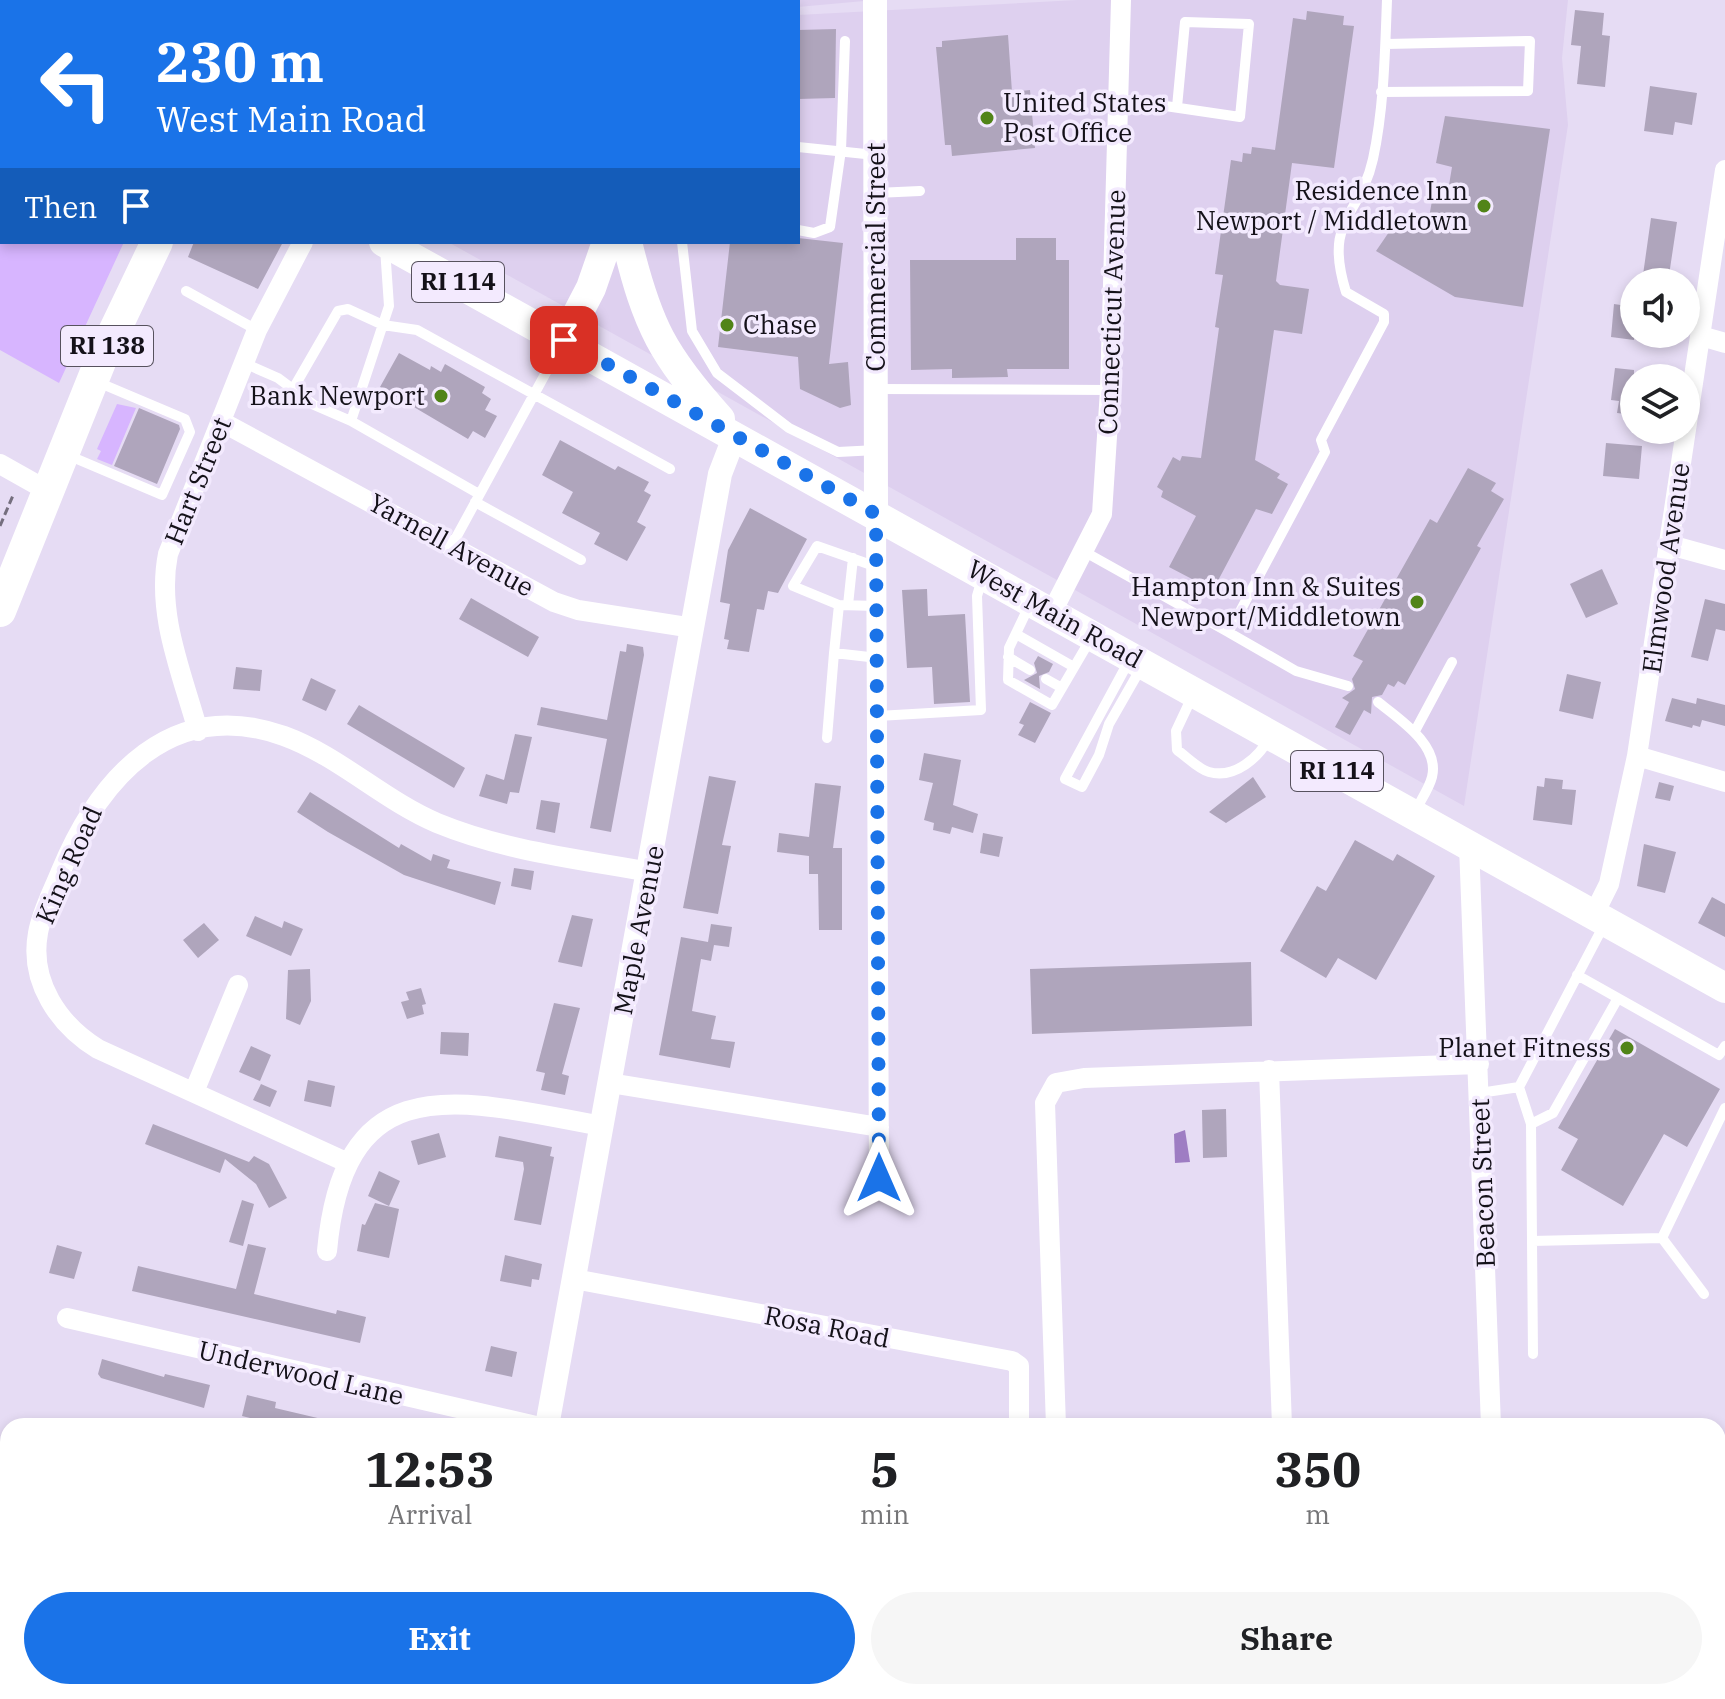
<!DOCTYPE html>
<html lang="en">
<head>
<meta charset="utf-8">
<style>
	:root { --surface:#fff; --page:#f6f6f6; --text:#202124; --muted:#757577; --accent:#1a73e8 }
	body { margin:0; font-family:"IBM Plex Serif",serif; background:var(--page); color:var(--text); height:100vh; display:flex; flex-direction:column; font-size:30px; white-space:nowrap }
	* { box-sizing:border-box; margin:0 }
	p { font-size:26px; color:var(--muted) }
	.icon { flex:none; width:44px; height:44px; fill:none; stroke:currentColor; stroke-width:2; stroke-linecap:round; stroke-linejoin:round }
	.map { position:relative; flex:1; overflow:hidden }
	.details { position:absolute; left:0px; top:1418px; width:1726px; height:282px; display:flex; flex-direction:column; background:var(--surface); border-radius:24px 24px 0 0; box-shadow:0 4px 12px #0003 }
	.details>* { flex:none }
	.guide { position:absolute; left:0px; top:0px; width:800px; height:244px; box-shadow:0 4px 12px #0003; background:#1a73e8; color:#fff; overflow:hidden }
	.controls { position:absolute; left:1620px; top:268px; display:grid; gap:16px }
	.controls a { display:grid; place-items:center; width:80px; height:80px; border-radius:50%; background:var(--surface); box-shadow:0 4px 12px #0003; font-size:40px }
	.pin { position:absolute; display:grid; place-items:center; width:68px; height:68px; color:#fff; margin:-34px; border-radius:16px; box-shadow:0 4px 12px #0006 }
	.me { position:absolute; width:88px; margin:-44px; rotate:0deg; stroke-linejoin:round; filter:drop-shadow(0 0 6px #0008) }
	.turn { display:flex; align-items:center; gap:28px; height:168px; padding:0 24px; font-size:36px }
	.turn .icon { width:104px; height:104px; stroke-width:2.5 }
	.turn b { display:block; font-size:56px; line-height:68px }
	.then { display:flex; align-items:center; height:76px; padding:0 24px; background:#0003; gap:16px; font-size:30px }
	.eta { display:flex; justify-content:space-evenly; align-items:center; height:136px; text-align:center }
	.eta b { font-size:48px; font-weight:800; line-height:56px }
	.button { display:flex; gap:16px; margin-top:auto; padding:16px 24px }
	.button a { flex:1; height:92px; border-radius:48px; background:var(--accent); color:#fff; font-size:32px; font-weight:800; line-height:92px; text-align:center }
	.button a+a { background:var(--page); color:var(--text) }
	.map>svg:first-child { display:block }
	.built { fill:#ded0ef }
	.green { fill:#d7b5ff }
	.water { fill:#9e7dc3 }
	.building { fill:#afa5bc }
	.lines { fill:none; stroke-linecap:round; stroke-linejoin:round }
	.path { stroke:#756f7e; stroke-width:3; stroke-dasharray:8 4; stroke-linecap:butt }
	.service { stroke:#fff; stroke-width:10 }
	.minor { stroke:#fff; stroke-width:20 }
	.tertiary { stroke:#fff; stroke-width:24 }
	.primary { stroke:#fff; stroke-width:30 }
	.trunk { stroke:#fff; stroke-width:32 }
	.route { stroke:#1a73e8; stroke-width:14; stroke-dasharray:0 25.2 }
	.poi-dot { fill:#518418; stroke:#f3eafe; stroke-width:3 }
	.labels { text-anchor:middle; stroke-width:7; stroke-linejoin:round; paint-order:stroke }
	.shield { fill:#f3eafe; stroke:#57525e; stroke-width:2 }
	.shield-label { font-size:24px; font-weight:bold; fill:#141119 }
	.poi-label { font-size:26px; fill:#141119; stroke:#f3eafe; text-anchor:end }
	.street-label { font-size:26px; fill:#141119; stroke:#f3eafe }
</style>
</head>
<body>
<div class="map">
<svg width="1725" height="1699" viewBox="0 0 1725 1699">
	<rect width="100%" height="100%" fill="#e6dcf4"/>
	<path class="built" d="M 622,0 L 875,0 L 798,7 L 798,2 Z
		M 1077,0 L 1568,0 L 1562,58 L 1568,125 L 1464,806 L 448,242 L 798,242 L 798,15 Z"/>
	<path class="green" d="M 0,67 L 2,242 L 124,242 L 59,383 L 0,350 Z
		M 117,404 L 136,408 L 112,465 L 97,459 L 101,451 L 97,449 Z"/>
	<path class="water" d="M 1185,1130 L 1190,1162 L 1175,1163 L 1174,1134 Z"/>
	<path class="building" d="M 1575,10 L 1604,13 L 1602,35 L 1610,36 L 1605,87 L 1577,84 L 1581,46 L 1571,45 Z
		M 1307,11 L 1344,16 L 1343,25 L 1354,26 L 1334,168 L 1292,163 L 1276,281 L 1280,285 L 1309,289 L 1302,334 L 1274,330 L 1255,460 L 1280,474 L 1277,478 L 1288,484 L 1272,514 L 1256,509 L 1213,590 L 1169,567 L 1196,516 L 1161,497 L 1163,491 L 1157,487 L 1173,457 L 1180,461 L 1182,456 L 1201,458 L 1219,328 L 1215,327 L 1223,275 L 1215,274 L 1231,160 L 1242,162 L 1243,153 L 1251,154 L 1252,147 L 1275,150 L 1293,18 L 1306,20 Z
		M 836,29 L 835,98 L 798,99 L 798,30 Z
		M 1008,35 L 1012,92 L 1030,90 L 1035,148 L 952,156 L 951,145 L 945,145 L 936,47 L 942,47 L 942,41 Z
		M 1650,86 L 1697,93 L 1692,125 L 1675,122 L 1673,135 L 1644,131 Z
		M 1445,116 L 1550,129 L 1523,307 L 1455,297 L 1376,251 L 1400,216 L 1427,229 L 1433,195 L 1447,197 L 1452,167 L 1436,163 Z
		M 1651,218 L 1677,222 L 1668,282 L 1642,282 Z
		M 798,238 L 843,243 L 829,364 L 848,362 L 851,405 L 840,408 L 800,389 L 798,357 L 718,347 L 730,242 L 798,242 Z
		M 1016,238 L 1056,238 L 1056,260 L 1069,260 L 1069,369 L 1007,369 L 1008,377 L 952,378 L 952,369 L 911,370 L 910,260 L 1016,260 Z
		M 194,242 L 283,242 L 258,289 L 188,257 Z
		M 1614,304 L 1634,307 L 1634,340 L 1611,337 Z
		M 399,353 L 430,370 L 431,366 L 441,372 L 445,364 L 485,387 L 482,393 L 491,399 L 485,410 L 497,416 L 485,438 L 473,431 L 468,439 L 380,387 Z
		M 1615,368 L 1634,370 L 1634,415 L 1617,413 L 1619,401 L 1611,400 Z
		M 139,408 L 179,425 L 180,429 L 157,484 L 114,466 Z
		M 560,440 L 615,470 L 618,466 L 649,482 L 644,491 L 651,495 L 637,522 L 646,527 L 627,561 L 594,544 L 600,533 L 562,513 L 573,492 L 542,475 Z
		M 1606,443 L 1642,446 L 1639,479 L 1603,476 Z
		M 1468,468 L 1496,483 L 1491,491 L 1504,499 L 1477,546 L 1481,548 L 1405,685 L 1398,681 L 1394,687 L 1388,684 L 1382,695 L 1372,697 L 1371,714 L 1364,710 L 1350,735 L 1335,727 L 1349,702 L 1342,698 L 1355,689 L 1352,679 L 1363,661 L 1353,656 L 1430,519 L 1437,523 Z
		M 750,508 L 807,539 L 778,593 L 768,591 L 764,610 L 757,609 L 749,652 L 727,649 L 729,640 L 724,639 L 730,604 L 720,602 L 728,550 Z
		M 1602,569 L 1618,604 L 1586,618 L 1570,584 Z
		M 927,589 L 928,616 L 965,614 L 970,702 L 934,704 L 932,667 L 907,668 L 902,590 Z
		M 471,598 L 539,637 L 528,657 L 459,619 Z
		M 1705,599 L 1725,604 L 1725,631 L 1716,629 L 1708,661 L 1691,657 Z
		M 627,644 L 643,647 L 644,655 L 611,832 L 590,828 L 607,739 L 537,725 L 541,707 L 607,720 L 620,651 L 626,652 Z
		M 1038,656 L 1053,664 L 1049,672 L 1039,676 L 1040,689 L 1024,680 L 1037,673 L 1034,663 Z
		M 236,667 L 262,670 L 260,691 L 233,689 Z
		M 1567,674 L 1601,682 L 1593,719 L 1559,711 Z
		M 311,678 L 336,690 L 326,711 L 302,700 Z
		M 1672,698 L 1696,704 L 1697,698 L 1725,705 L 1725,726 L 1702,720 L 1700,727 L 1693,725 L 1692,728 L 1665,721 Z
		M 1030,702 L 1051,713 L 1035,743 L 1018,735 L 1024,725 L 1019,723 Z
		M 359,705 L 465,768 L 454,788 L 347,724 Z
		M 515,734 L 532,737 L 519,793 L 510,792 L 507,804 L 479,796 L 486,774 L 504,780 Z
		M 924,753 L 961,760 L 953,805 L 978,814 L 973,833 L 952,827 L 950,834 L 933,830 L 934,823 L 924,820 L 933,783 L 919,780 Z
		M 709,776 L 736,781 L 722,845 L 731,846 L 718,914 L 683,908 Z
		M 1253,777 L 1266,797 L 1226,823 L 1209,812 Z
		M 1545,778 L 1563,780 L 1562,789 L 1576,790 L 1572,825 L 1533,820 L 1537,786 L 1544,787 Z
		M 1659,782 L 1674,786 L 1670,801 L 1655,798 Z
		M 815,783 L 841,786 L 833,848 L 842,848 L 842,930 L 819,930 L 818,874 L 809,874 L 809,856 L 777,852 L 779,833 L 809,837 Z
		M 310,792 L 399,848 L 401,844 L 431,861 L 433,854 L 450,860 L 447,868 L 501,882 L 495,905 L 404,875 L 328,832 L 297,812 Z
		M 541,800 L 560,803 L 555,833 L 536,829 Z
		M 983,833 L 1003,837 L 999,857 L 980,853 Z
		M 1355,840 L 1393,861 L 1397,854 L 1435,876 L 1376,980 L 1338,958 L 1326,978 L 1280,951 L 1317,886 L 1326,891 Z
		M 1644,844 L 1676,852 L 1665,893 L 1637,886 Z
		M 514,868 L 534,871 L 531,890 L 511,886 Z
		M 1712,897 L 1725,904 L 1725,937 L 1698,923 Z
		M 572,915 L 593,919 L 582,967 L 558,962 Z
		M 255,916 L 282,928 L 284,921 L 303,929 L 291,956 L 246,936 Z
		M 204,923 L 219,940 L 198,958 L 183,940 Z
		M 711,924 L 732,927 L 729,947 L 714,945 L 711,961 L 701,959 L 692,1011 L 716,1016 L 711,1039 L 735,1042 L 730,1068 L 659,1055 L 681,937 L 708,942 Z
		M 1251,962 L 1252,1026 L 1032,1034 L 1030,969 Z
		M 310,969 L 311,1001 L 300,1025 L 286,1019 L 288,970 Z
		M 421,988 L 426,1004 L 422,1005 L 424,1014 L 407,1019 L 401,1002 L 409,1000 L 406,992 Z
		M 554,1003 L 580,1008 L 562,1074 L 569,1076 L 565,1095 L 541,1090 L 545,1073 L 536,1071 Z
		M 1615,1029 L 1720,1089 L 1687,1147 L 1664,1134 L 1623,1206 L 1561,1170 L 1578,1139 L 1558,1128 Z
		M 441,1032 L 469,1033 L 468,1056 L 440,1054 Z
		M 251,1046 L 271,1055 L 260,1081 L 239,1072 Z
		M 308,1080 L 335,1086 L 331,1107 L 304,1101 Z
		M 261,1084 L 277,1091 L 270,1107 L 253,1100 Z
		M 1226,1109 L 1227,1157 L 1203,1158 L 1202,1110 Z
		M 153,1124 L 249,1162 L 254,1156 L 269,1164 L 287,1198 L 269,1208 L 256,1184 L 225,1159 L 220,1173 L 145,1144 Z
		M 439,1133 L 446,1157 L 418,1165 L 411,1141 Z
		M 499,1136 L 552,1147 L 550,1156 L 554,1157 L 541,1225 L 514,1220 L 524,1169 L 523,1162 L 495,1157 Z
		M 379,1171 L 400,1181 L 389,1206 L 368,1196 Z
		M 242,1200 L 254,1204 L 243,1246 L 229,1242 Z
		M 375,1203 L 399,1209 L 389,1258 L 357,1251 L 362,1224 L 365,1225 Z
		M 248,1244 L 266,1248 L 254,1294 L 336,1314 L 337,1310 L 366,1317 L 360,1343 L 132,1291 L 138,1266 L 236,1289 Z
		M 57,1245 L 82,1252 L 74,1279 L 49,1273 Z
		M 505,1255 L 542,1264 L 539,1280 L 532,1279 L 531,1287 L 500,1281 Z
		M 491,1346 L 517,1352 L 512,1377 L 485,1371 Z
		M 102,1359 L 164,1377 L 165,1374 L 210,1385 L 204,1408 L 101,1378 L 98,1374 Z
		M 247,1395 L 276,1402 L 275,1408 L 326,1420 L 325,1426 L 281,1426 L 242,1416 Z"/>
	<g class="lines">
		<path class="path" d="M 0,526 L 14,493"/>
		<path class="service" d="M 87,0 L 90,2
			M 252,0 L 255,2
			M 26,2 L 27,0
			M 76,2 L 77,0
			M 167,2 L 168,0
			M 240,2 L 241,0
			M 1381,92 L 1528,91 L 1530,41 L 1386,44
			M 1118,99 L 1240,117 L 1249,24 L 1185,22 L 1177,107
			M 798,147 L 875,155
			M 876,193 L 920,191
			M 798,230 L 814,233 L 830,227 L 841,150 L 845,41
			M 682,242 L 692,331 L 717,373 L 789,428 L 838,452 L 877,450
			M 186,291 L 257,330
			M 244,363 L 278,378 L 314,405 L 351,421 L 479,494
			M 293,389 L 338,311 L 348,309 L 383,325 L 417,330 L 670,469
			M 877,389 L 1110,390
			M 351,421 L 389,306 L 385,248
			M 65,454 L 162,495 L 190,432 L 185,419 L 95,381
			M 475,502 L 581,560
			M 452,545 L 561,345
			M 1085,552 L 1228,632 L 1236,619 L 1325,452 L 1321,440 L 1384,322 L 1384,314 L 1346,292 C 1323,218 1360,218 1373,159 C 1384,108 1385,52 1387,0
			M 877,567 L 817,546 L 793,586 L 839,605 L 877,606
			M 848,605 L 853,558
			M 1029,606 L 1009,648 L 1008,680 L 1052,705 L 1090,640
			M 1228,632 L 1296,671 L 1348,686
			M 1016,634 L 1074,667
			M 834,653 L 839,605
			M 1008,657 L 1030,670
			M 1130,659 L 1065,779 L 1082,787 L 1099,755 L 1109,724 L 1141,668
			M 1046,679 L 1062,688
			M 1192,697 L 1176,731 L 1177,750 C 1186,756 1198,769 1209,772 C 1235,779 1260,757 1270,736
			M 1378,702 C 1399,719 1440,745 1432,777 C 1429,789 1420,801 1415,812
			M 878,716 L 981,710 L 977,596 L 982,579
			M 1415,731 L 1452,662
			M 827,738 L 834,653 L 878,658
			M 1605,923 L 1519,1087 L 1531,1124 L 1532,1241 L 1662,1238 L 1725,1108
			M 1577,975 L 1719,1055 L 1725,1046
			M 1480,1093 L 1519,1087
			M 1531,1124 L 1553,1113 L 1618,998
			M 1662,1238 L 1704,1294
			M 1532,1241 L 1533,1354
			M 1208,1692 L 1208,1699"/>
		<path class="minor" d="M 305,2 L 306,0
			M 1701,336 L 1725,343
			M 222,422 L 554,602 L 578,610 L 693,628
			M 0,464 L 48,491
			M 876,514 L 879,1178
			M 1670,545 L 1725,560
			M 1052,612 L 1102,514 L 1110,390 L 1121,0
			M 198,731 C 182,673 156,614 168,554 L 257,330 L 303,242
			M 1637,756 L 1725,782
			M 1469,845 L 1491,1426
			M 1594,914 L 1609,884 L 1637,756 L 1725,170
			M 1269,1070 L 1282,1426
			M 610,1083 L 879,1127
			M 194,1092 L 238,985
			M 346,1162 L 98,1049 C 59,1025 29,982 38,933 C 42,911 53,891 61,871 C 100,777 172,696 284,736 C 339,756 383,800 437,823 C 505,851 578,859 650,872
			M 327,1251 C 344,1061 463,1101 602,1126
			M 574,1279 L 1012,1361 L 1019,1366 L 1019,1426
			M 67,1318 L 536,1426
			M 1056,1426 L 1045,1103 L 1056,1083 L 1084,1078 L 1479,1064
			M 1718,1465 L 1725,1465
			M 0,1524 L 8,1526
			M 0,1659 L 8,1632
			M 1500,1692 L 1500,1699"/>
		<path class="tertiary" d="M 875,0 L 876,514
			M 547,1426 L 720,474 L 735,435
			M 492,1699 L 494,1692"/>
		<path class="primary" d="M 590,0 L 590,2
			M 384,242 L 1725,988
			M 627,242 C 647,325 663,356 720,419
			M 564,340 L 591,288 L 607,242"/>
		<path class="trunk" d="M 0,26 L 2,28
			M 0,611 L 102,357 L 157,242"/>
	</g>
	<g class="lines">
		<path class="route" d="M 564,340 L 876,514 L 879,1178"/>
	</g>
	<g class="poi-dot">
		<circle cx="987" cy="118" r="8"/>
		<circle cx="1484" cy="206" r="8"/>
		<circle cx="727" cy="325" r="8"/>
		<circle cx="441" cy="396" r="8"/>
		<circle cx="1417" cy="602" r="8"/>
		<circle cx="1627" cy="1048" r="8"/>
	</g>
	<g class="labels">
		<g class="shield">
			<rect x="412" y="262" width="92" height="40" rx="6"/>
			<rect x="61" y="326" width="92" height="40" rx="6"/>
			<rect x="1291" y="751" width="92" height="40" rx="6"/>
		</g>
		<g class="shield-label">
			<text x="458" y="290">RI 114</text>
			<text x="107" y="354">RI 138</text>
			<text x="1337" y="779">RI 114</text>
		</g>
		<g class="poi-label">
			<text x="1003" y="112" text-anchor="start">United States<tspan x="1003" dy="30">Post Office</tspan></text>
			<text x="1468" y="200">Residence Inn<tspan x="1468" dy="30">Newport / Middletown</tspan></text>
			<text x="743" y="334" text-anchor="start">Chase</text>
			<text x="425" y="405">Bank Newport</text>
			<text x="1401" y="596">Hampton Inn &amp; Suites<tspan x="1401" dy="30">Newport/Middletown</tspan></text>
			<text x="1611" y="1057">Planet Fitness</text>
		</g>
		<g class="street-label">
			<text transform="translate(876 257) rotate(-90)" y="9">Commercial Street</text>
			<text transform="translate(1112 312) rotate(-88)" y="9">Connecticut Avenue</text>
			<text transform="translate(198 481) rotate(-68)" y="9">Hart Street</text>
			<text transform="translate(451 545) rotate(29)" y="9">Yarnell Avenue</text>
			<text transform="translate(1666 568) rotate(-82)" y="9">Elmwood Avenue</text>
			<text transform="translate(1055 614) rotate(29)" y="9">West Main Road</text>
			<text transform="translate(69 865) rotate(-66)" y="9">King Road</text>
			<text transform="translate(639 930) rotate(-79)" y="9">Maple Avenue</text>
			<text transform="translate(1483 1183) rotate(-92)" y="9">Beacon Street</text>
			<text transform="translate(827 1327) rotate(11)" y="9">Rosa Road</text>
			<text transform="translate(301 1373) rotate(13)" y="9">Underwood Lane</text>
		</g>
	</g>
</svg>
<div class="controls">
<a><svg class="icon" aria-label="sound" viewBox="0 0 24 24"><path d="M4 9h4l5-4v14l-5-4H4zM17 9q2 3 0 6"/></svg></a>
<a><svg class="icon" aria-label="layers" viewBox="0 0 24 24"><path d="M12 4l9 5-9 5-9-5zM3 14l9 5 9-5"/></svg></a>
</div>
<div class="pin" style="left:564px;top:340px;background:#d93025"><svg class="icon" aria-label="arrive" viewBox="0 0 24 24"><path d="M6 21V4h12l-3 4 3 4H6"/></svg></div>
<svg class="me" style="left:879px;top:1178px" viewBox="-20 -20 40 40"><path d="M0-17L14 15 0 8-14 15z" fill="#1a73e8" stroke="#fff" stroke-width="4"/></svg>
<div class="guide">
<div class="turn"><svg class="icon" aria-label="left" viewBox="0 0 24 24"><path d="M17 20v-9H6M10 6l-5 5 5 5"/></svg><div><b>230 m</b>West Main Road</div></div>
<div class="then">Then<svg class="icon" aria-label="arrive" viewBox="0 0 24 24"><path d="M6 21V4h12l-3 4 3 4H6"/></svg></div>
</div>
<section class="details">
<div class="eta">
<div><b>12:53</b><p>Arrival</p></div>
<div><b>5</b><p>min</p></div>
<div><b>350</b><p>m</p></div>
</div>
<div class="button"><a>Exit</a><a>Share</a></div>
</section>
</div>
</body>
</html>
